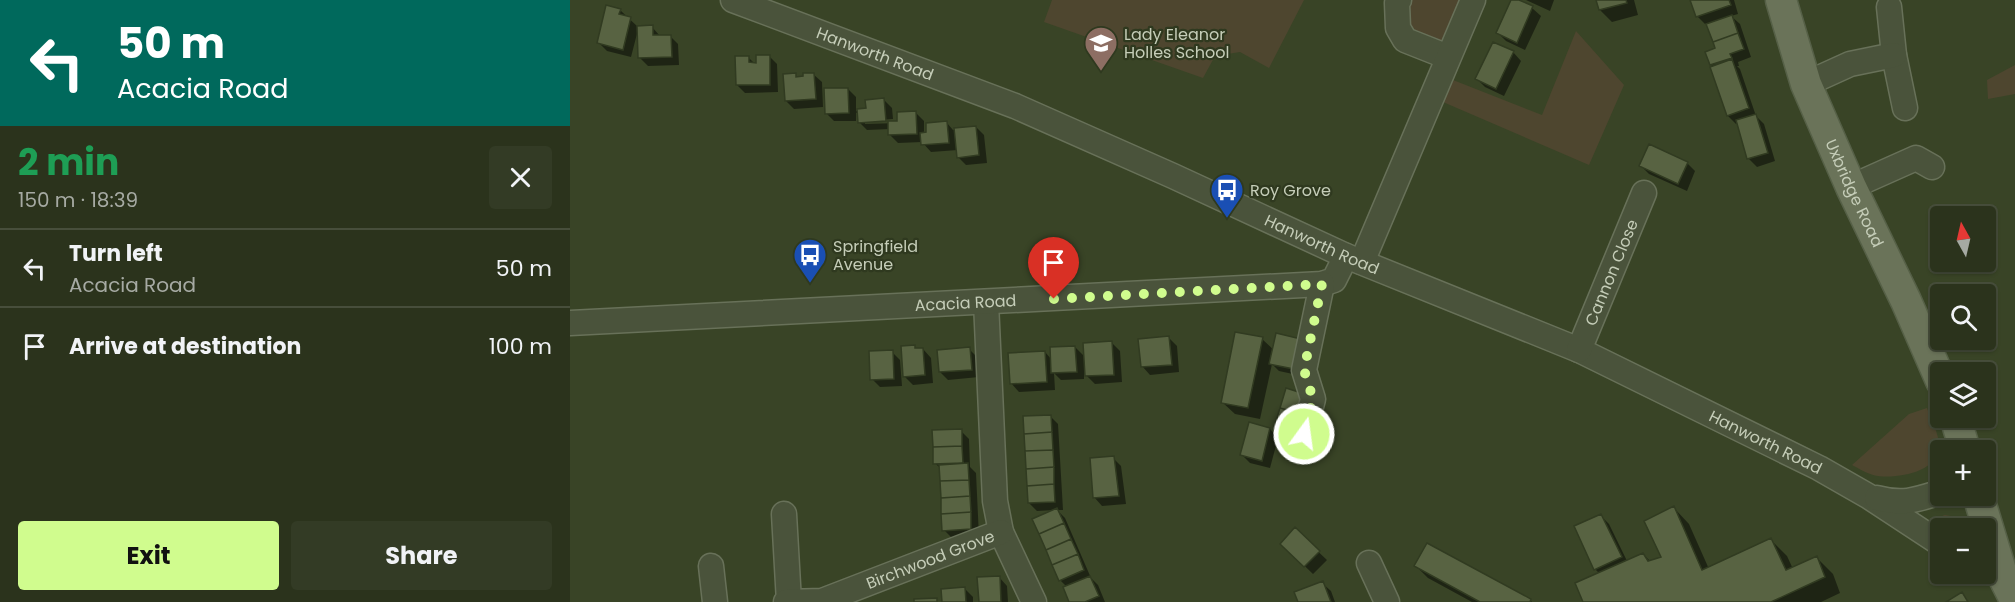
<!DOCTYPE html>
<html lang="en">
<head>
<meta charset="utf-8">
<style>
	:root { --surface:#2b331c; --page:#333b25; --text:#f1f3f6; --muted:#a6aaa3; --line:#474e3b; --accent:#d0fc8e }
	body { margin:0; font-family:Poppins,sans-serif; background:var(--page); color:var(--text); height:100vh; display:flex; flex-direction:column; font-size:22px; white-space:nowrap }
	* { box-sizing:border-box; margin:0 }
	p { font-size:20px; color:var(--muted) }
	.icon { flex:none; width:33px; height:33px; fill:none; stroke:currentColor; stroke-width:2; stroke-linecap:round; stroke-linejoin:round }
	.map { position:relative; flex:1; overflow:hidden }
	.side { display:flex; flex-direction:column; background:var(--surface); width:570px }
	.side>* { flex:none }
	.guide { background:#00695c; color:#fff; overflow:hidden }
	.needle { width:39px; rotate:352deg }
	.buttons { position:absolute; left:1360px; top:206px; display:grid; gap:12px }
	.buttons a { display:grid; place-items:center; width:66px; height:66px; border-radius:6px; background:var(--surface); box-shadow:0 2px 4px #0004,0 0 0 2px var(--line); font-size:30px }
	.pin { position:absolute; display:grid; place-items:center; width:51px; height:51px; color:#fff; margin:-62px -26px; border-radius:50% 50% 50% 0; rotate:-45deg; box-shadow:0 0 6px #0007 }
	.pin .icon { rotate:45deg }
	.me { position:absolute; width:66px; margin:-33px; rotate:14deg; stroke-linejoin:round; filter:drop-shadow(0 0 4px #0008) }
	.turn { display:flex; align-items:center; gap:21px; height:126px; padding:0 18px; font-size:27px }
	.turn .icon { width:78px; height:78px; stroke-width:2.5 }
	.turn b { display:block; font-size:42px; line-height:51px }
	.round { display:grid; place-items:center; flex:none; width:63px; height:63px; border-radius:6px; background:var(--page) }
	.headline { display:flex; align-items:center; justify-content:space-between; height:102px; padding:0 18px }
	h1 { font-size:36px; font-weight:700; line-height:45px; color:#1e9e55 }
	.primary-button { display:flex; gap:12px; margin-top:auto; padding:12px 18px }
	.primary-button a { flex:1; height:69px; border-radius:6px; background:var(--accent); color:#111; font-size:24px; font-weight:700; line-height:69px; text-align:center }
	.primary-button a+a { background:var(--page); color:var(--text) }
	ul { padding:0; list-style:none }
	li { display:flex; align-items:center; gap:18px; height:78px; padding:0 18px; border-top:2px solid var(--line) }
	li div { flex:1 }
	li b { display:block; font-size:22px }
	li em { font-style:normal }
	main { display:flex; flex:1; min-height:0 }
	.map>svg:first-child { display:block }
	.green { fill:#4e462f }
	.shadow { fill:#0007 }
	.building { fill:#586342; stroke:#313b21; stroke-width:1.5 }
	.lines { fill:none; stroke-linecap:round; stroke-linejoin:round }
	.minor-casing { stroke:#687159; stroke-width:27 }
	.major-casing { stroke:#566047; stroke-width:33 }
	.minor { stroke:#4a533b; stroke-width:24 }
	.major { stroke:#6a7359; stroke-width:30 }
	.route { stroke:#d0fc8e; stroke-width:10; stroke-dasharray:0 18 }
	.labels { text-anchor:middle; stroke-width:4.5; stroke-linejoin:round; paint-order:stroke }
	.poi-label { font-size:16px; fill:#c5cdb8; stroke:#2f391f; text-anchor:start }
	.street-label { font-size:16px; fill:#c5cdb8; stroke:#2f391f }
</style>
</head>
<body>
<main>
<section class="side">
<div class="guide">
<div class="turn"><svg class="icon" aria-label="left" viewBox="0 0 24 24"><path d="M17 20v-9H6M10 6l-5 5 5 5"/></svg><div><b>50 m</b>Acacia Road</div></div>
</div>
<div class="headline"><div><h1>2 min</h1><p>150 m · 18:39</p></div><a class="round"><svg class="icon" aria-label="close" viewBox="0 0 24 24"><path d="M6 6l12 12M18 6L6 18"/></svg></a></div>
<ul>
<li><svg class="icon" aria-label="left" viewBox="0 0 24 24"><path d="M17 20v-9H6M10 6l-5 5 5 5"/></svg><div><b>Turn left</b><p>Acacia Road</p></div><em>50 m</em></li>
<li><svg class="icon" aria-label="arrive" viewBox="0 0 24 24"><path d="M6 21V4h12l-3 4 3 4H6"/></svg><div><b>Arrive at destination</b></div><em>100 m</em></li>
</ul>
<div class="primary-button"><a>Exit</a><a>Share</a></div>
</section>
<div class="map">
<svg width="1445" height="602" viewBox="0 0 1445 602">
	<rect width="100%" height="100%" fill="#394426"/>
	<path class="green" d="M 482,0 L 734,0 L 699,68 L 670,52 L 645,56 L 633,78 L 474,22 Z
		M 837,0 L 893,0 L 871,49 L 840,34 Z
		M 1006,31 L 1054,85 L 1019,165 L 873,102 L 883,80 L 972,115 Z
		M 1445,65 L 1445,94 L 1418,99 L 1417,80 Z
		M 1357,408 C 1361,420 1370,435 1369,448 C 1367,473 1323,480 1303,475 C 1296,473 1288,468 1282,465 L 1339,414 Z
		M 1375,515 L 1387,517 L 1395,528 L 1371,528 L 1371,533 L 1359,524 L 1360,520 Z"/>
	<path class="shadow" d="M 943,0 L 962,8 L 971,16 L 955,50 L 936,41 L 928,33 Z
		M 956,0 L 984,0 L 980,11 Z
		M 1027,0 L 1064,0 L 1068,15 L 1042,22 L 1030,10 Z
		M 1127,0 L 1164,0 L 1168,14 L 1161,16 L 1170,24 L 1181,57 L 1168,62 L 1169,66 L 1167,66 L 1170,69 L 1186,116 L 1194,124 L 1205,161 L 1187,167 L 1179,159 L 1168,123 L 1166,124 L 1158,116 L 1144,67 L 1141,65 L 1147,49 L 1138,24 L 1135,24 L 1127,16 Z
		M 50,10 L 68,27 L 82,27 L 90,36 L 100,36 L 108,44 L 109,65 L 78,66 L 70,58 L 68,30 L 61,57 L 37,51 L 29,43 Z
		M 943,52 L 951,61 L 934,96 L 915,87 L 907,79 Z
		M 199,56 L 207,64 L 208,92 L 175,93 L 167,85 L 178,57 L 187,66 Z
		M 243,74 L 252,82 L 253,107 L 224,109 L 216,101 L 225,75 L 229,78 Z
		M 278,89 L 286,97 L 286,111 L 298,110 L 314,100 L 322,108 L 323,119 L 295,121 L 295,124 L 328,123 L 346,113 L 354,121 L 354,134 L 377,123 L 383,130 L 406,127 L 414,135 L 417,163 L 396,165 L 388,157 L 388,150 L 361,152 L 352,142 L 328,143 L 320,135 L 320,129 L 297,130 L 289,122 L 289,113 L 286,113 L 286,121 L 264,121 L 256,113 Z
		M 1117,163 L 1125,171 L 1117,191 L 1079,174 L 1071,166 Z
		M 599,338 L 607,346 L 609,372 L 580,375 L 572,366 Z
		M 692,339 L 732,376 L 709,371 L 702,364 L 690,419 L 665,414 L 652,402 Z
		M 542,343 L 550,351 L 552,382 L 525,384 L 514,373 L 514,379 L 491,380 L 484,373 L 485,390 L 449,392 L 441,383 L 475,352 L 482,360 L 505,347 L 516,358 Z
		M 344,347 L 348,350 L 353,349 L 361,358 L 363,383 L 343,385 L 335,377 Z
		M 399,349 L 407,357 L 409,377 L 378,380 L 370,372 Z
		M 322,352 L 330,360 L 332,386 L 310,387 L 302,379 Z
		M 717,390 L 735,441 L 714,434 L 706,426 Z
		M 480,416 L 488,424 L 493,510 L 487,510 L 495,518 L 521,578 L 528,585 L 535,602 L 501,602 L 497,587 L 490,580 L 485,510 L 467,511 L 459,503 Z
		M 700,429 L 708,438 L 700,468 L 680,463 L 672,455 Z
		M 391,431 L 399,439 L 400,467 L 406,473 L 409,537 L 382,538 L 374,530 L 371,469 L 365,463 Z
		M 543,458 L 551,466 L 556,504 L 532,506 L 524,497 Z
		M 1104,508 L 1119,524 L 1139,569 L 1201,540 L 1217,556 L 1223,569 L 1247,558 L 1263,574 L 1270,593 L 1251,602 L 1015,602 L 1030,574 L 1025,569 L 1031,516 L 1039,524 L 1057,561 L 1073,554 L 1081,562 L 1093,558 Z
		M 725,530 L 757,560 L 743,574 L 712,544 Z
		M 846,566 L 960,600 L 962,602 L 902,602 L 858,578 Z
		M 429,577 L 437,586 L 438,602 L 410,602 Z
		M 752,583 L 761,591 L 765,602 L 729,602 Z
		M 395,589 L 403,597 L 403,602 L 373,602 Z"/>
	<path class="building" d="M 941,0 L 949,0 L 963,6 L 947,43 L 926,33 Z
		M 1026,0 L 1056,0 L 1057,3 L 1029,10 Z
		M 1120,0 L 1159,0 L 1161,5 L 1126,17 Z
		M 36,5 L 51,9 L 49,14 L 61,17 L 53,50 L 27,43 Z
		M 1162,15 L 1168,33 L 1143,42 L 1136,24 Z
		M 83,25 L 83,35 L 101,35 L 102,57 L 68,58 L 67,26 Z
		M 1168,33 L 1174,49 L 1160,54 L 1162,58 L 1140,65 L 1135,52 L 1145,48 L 1143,42 Z
		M 923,42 L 944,51 L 926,89 L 905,79 Z
		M 186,55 L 200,55 L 200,85 L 166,85 L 165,56 L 179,56 L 179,62 L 186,63 Z
		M 1162,59 L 1179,108 L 1157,116 L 1140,67 Z
		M 226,73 L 226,77 L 233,76 L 233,73 L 244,73 L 246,99 L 215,101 L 213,74 Z
		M 254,88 L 278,88 L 279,113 L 255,114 Z
		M 314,98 L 316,121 L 288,123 L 287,109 L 296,108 L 295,100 Z
		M 346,111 L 347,134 L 318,135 L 318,121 L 327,121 L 327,112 Z
		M 1186,114 L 1198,153 L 1177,159 L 1166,120 Z
		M 377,121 L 379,143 L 351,145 L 350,133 L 356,132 L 356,123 Z
		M 406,126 L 409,155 L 387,158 L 384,128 Z
		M 1079,144 L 1118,162 L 1108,184 L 1069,166 Z
		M 665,332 L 693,337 L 678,408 L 651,403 Z
		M 706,333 L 731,339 L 724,369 L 699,364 Z
		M 599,336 L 602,365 L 571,367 L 568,339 Z
		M 542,341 L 544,375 L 515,376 L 513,343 Z
		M 345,345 L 345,348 L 353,348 L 355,375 L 333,377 L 331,346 Z
		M 505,346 L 507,372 L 481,373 L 480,347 Z
		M 400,347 L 402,370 L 369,372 L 367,350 Z
		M 323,350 L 324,379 L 300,380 L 299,351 Z
		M 475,351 L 477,382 L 440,384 L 438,353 Z
		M 716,388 L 738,395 L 732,414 L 710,408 Z
		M 710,408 L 732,414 L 727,434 L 704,427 Z
		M 481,415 L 482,432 L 454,434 L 453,416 Z
		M 679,422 L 700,428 L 692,461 L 670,455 Z
		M 392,429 L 392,446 L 363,447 L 362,430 Z
		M 482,432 L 483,450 L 455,451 L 454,434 Z
		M 392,446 L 393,463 L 363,464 L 363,447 Z
		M 483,450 L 484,467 L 456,469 L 455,451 Z
		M 544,456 L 549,496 L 523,498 L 520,458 Z
		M 398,463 L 399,480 L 370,481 L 369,465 Z
		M 484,467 L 484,484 L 457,486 L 456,469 Z
		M 399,480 L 400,496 L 371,498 L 370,481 Z
		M 484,484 L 485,502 L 458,503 L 457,486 Z
		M 400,496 L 401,512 L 371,514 L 371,498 Z
		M 1104,506 L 1132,570 L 1201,538 L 1216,570 L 1247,556 L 1255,577 L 1201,602 L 1013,602 L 1005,583 L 1073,553 L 1078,561 L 1091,557 L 1074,521 Z
		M 487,508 L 494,523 L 469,534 L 462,519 Z
		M 401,512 L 401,529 L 372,531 L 371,514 Z
		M 1031,514 L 1052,557 L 1024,570 L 1004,526 Z
		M 494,523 L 501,539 L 476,550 L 469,534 Z
		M 725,527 L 750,551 L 734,567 L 710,544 Z
		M 501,539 L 508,554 L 482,565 L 476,550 Z
		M 857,543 L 961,599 L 960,602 L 910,602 L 844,566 Z
		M 508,554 L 514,570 L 489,581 L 482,565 Z
		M 430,576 L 431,602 L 409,602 L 407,577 Z
		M 520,576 L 529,596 L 515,602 L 499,602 L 493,587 Z
		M 753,581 L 761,602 L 728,602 L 724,592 Z
		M 395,587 L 396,602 L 372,602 L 371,589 Z
		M 1392,592 L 1398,602 L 1376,602 Z
		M 367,598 L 367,602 L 344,602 L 344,599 Z"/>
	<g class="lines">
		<g class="minor-casing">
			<g id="minor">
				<path id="s1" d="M 163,0 L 445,106 L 603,176 L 776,256 L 1009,350 L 1249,468 L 1298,496 L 1371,544"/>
				<path d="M 829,0 L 827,3 L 828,28 L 835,40 L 878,57"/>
				<path d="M 1319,7 L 1324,55 L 1335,108"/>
				<path d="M 1236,84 L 1280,64 L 1324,55"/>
				<path d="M 1281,187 L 1346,158 L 1362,167"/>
				<path d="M 792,262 L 903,0"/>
				<path d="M 416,302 L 425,501 L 431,532 L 464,602"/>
				<path id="s2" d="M 0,323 L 752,284 L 764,280 L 776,256"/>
				<path id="s3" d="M 1009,350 L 1074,193"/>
				<path d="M 734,434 L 743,399 L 734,370 L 752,284"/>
				<path d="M 1307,498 C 1333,505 1346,500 1371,492"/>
				<path d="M 214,514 L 219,602"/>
				<path d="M 799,563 L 817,602"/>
				<path d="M 141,566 L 145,602"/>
				<path id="s4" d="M 216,602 L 252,601 L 431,532"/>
			</g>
		</g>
		<g class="major-casing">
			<g id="major">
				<path id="s5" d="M 1211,0 L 1236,84 L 1246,107 L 1281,187 L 1336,301 L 1371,381"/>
				<path d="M 1385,417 L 1395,450"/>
				<path d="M 1408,495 L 1432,574 L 1445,600"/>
			</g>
		</g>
		<use href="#minor" class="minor"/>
		<use href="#major" class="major"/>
	</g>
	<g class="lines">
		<path class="route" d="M 484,299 L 752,284 L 734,370 L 743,399 L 734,434"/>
	</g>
	<defs>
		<g id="school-pin" transform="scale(1.725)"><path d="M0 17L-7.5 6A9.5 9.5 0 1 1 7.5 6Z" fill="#8d6e63" stroke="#2f391f"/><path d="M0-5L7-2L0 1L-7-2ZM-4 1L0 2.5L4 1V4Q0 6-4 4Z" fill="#fff"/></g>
		<g id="bus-pin" transform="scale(1.725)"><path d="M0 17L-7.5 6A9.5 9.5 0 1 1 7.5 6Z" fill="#1a4fb4" stroke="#2f391f"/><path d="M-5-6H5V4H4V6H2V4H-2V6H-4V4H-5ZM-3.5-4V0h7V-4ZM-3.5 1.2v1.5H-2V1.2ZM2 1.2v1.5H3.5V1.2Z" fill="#fff"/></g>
	</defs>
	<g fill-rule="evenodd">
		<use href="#school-pin" x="531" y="43"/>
		<use href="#bus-pin" x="657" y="190"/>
		<use href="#bus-pin" x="240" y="255"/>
	</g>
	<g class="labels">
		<g class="poi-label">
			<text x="554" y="40">Lady Eleanor<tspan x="554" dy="18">Holles School</tspan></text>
			<text x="680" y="196">Roy Grove</text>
			<text x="263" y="252">Springfield<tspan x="263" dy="18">Avenue</tspan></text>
		</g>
		<g class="street-label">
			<text dy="6" stroke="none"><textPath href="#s1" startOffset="152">Hanworth Road</textPath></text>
			<text dy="6" stroke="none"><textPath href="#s5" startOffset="207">Uxbridge Road</textPath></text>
			<text dy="6" stroke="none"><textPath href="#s1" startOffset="638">Hanworth Road</textPath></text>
			<text dy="6" stroke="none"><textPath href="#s3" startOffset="84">Cannon Close</textPath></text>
			<text dy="6" stroke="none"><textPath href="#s2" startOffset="396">Acacia Road</textPath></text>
			<text dy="6" stroke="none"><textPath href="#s1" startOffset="1124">Hanworth Road</textPath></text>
			<text dy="6" stroke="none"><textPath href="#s4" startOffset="152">Birchwood Grove</textPath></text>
		</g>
	</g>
</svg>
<div class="buttons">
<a><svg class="needle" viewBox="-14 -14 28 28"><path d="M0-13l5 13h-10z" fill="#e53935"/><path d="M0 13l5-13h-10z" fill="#a6aaa3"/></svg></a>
<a><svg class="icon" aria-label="search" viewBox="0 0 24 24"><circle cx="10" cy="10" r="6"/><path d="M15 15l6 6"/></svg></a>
<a><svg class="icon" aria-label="layers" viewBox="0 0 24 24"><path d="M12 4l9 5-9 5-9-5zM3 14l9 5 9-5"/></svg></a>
<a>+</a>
<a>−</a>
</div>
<div class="pin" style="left:484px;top:299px;background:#d93025"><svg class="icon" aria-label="arrive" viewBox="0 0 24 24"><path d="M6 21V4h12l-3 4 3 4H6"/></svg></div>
<svg class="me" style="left:734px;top:434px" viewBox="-20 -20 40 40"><circle r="17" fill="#d0fc8e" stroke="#fff" stroke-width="3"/><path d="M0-11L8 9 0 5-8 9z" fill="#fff"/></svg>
</div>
</main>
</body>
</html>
